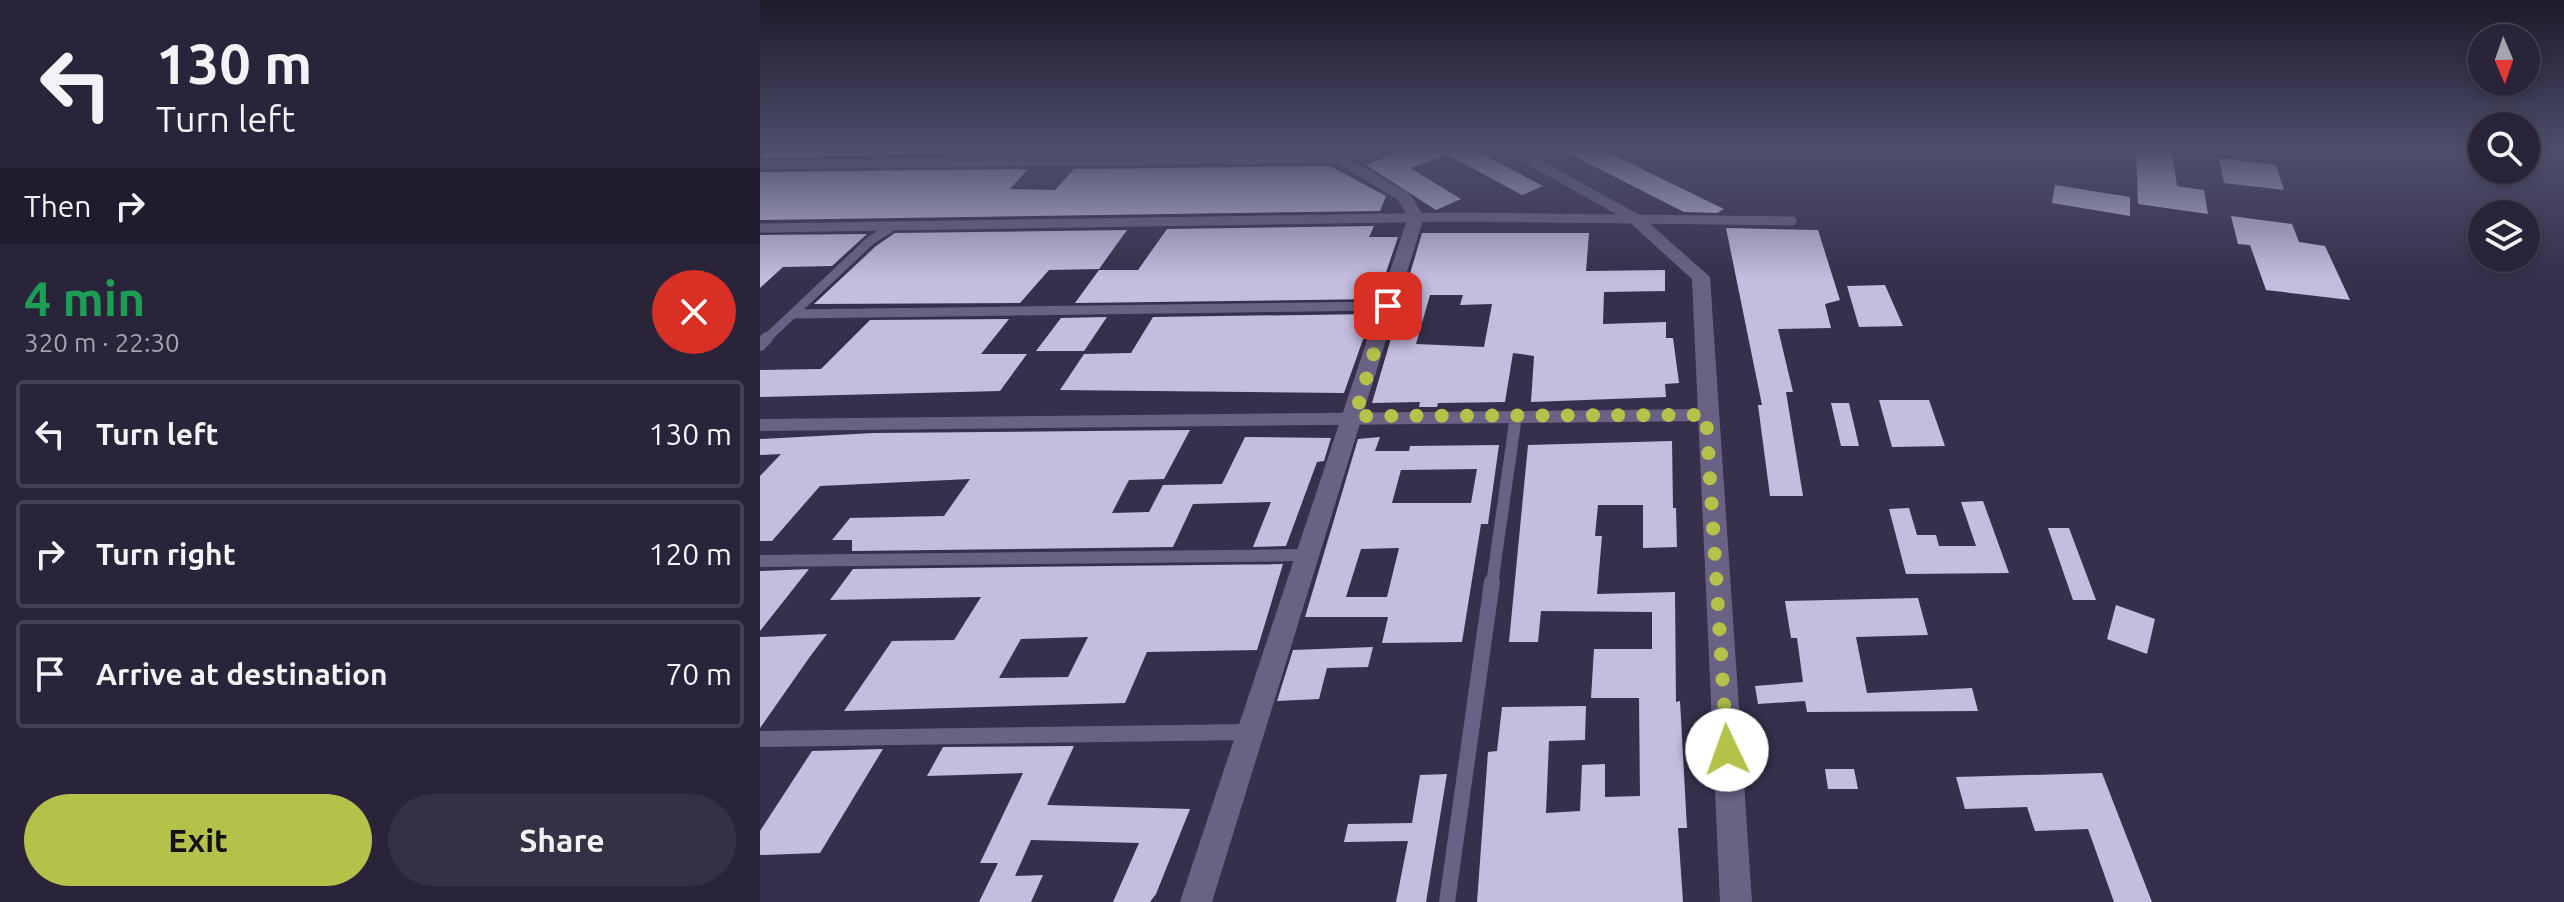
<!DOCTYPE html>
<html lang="en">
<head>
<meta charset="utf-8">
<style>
	:root { --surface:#292439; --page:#353044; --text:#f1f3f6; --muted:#a5a4ae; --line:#454153; --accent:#b4c24a }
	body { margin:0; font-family:Ubuntu,sans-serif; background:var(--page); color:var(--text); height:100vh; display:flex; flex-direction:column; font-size:30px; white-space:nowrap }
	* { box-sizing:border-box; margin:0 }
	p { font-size:26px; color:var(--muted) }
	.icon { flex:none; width:44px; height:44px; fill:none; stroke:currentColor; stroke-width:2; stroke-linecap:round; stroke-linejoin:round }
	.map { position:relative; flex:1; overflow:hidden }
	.drawer { display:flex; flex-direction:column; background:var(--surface); width:760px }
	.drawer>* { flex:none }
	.banner { background:#292439; color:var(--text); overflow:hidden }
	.needle { width:52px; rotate:178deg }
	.fabs { position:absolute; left:1708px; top:24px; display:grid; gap:16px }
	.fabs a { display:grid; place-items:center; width:72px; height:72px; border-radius:50%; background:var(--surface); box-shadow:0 4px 12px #0003,0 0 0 2px var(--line); font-size:40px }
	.pin { position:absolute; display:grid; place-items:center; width:68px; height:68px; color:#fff; margin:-34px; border-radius:16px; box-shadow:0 4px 12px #0006 }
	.me { position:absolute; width:88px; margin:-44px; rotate:357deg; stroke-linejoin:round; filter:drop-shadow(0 0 6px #0008) }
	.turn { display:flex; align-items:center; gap:28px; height:168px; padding:0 24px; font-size:36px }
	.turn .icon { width:104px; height:104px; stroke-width:2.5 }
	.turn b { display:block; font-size:56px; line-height:68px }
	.then { display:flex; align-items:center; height:76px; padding:0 24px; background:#0003; gap:16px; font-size:30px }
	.round { display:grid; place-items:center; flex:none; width:84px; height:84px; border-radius:42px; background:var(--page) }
	.summary { display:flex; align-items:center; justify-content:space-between; height:136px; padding:0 24px }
	h1 { font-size:48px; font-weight:700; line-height:60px; color:#1e9e55 }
	.button { display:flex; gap:16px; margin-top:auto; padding:16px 24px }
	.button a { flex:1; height:92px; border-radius:48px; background:var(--accent); color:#111; font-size:32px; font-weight:700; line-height:92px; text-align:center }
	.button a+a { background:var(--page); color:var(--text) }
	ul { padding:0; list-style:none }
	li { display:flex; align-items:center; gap:24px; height:108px; margin:0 16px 12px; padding:0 8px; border:4px solid var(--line); border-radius:8px }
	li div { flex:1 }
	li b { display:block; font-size:30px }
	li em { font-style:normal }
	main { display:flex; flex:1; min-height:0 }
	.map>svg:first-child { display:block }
	.building { fill:#c4bde0; fill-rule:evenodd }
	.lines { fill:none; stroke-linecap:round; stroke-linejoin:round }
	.service-far2 { stroke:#6a6284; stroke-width:9 }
	.service-far1 { stroke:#6a6284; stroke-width:12 }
	.service { stroke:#6a6284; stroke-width:16 }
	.minor { fill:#6a6284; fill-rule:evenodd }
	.route { stroke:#b4c24a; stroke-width:14; stroke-dasharray:0 25.2 }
</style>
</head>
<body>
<main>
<section class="drawer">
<div class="banner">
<div class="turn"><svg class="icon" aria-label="left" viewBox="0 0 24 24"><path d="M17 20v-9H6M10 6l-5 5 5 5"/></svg><div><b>130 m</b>Turn left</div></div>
<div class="then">Then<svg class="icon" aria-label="right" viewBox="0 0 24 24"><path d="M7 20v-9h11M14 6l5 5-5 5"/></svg></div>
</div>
<div class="summary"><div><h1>4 min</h1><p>320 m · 22:30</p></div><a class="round" style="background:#d93025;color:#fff"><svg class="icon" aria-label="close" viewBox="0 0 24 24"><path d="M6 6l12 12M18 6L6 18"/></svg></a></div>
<ul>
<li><svg class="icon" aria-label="left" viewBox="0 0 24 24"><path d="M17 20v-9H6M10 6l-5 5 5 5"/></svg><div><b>Turn left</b></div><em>130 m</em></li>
<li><svg class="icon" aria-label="right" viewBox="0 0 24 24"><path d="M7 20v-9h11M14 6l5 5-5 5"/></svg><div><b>Turn right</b></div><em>120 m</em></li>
<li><svg class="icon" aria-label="arrive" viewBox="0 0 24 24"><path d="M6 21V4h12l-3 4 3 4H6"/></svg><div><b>Arrive at destination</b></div><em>70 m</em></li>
</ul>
<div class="button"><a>Exit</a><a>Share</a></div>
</section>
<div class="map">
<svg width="1804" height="902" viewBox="0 0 1804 902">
	<rect width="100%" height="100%" fill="#37304c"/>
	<path class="building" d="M 7,152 L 216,152 L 0,158 Z
		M 638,152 L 718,152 L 783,186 L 762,195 L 688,155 L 650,168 L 701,199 L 676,210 L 606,165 Z
		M 806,152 L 847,152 L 964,209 L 957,213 L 924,212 Z
		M 1376,152 L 1412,152 L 1417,186 L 1444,190 L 1448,214 L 1378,204 Z
		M 1459,158 L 1516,165 L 1524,190 L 1464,183 Z
		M 570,166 L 626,196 L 620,211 L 0,220 L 0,172 L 268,169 L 250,189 L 295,190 L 314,169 Z
		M 1295,185 L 1370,197 L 1370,216 L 1292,203 Z
		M 1471,216 L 1532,224 L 1539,242 L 1565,246 L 1590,300 L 1506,290 L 1490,245 L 1478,244 Z
		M 614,226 L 609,237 L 638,237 L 617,299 L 315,303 L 339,270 L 378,270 L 407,229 Z
		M 966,228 L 1058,230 L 1080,300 L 1065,304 L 1071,328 L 1018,329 L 1033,392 L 1026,392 L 1043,496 L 1010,496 L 998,405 L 1002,405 Z
		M 367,230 L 339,269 L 289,270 L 260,303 L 54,304 L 116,246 L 135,233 Z
		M 662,233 L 829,233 L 826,271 L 905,270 L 905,291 L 844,292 L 843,324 L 906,322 L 906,338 L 913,338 L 919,383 L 905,384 L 906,397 L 771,402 L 774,356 L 753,353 L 745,402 L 678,403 L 677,407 L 659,407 L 660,402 L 612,403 ZM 670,295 L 703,295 L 700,305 L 732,304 L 724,347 L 656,344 Z
		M 107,234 L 72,266 L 23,267 L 0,288 L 0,235 Z
		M 1125,285 L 1143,326 L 1099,327 L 1087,286 Z
		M 612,314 L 584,393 L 300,390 L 324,354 L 371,353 L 393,317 Z
		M 347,317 L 324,351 L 276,351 L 301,318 Z
		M 249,319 L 221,354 L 267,354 L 240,391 L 0,397 L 0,370 L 61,369 L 110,320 Z
		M 1119,400 L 1169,400 L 1185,446 L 1132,447 Z
		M 1071,403 L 1089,403 L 1099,446 L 1081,446 Z
		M 430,430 L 404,479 L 369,480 L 352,513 L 389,512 L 403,485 L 462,484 L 485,437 L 571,438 L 564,461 L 557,462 L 526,546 L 493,547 L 511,502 L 433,504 L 413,547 L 92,551 L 92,540 L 72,540 L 90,518 L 184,516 L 210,479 L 60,486 L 12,541 L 0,541 L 0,476 L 21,454 L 0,455 L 0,439 L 114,433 Z
		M 620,437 L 615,451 L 649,451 L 650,446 L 739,445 L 728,524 L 721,524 L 702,642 L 622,643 L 628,617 L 545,617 L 598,439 ZM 717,469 L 711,503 L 632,503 L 641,470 ZM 639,548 L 627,597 L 586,597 L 601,549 Z
		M 912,441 L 913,508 L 916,508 L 917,547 L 883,548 L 883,505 L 838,505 L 835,536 L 842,536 L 837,594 L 915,592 L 916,702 L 920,701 L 927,828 L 918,828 L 923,902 L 717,902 L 728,752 L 737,751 L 742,707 L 826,706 L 825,740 L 789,741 L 786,813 L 820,811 L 822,765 L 845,764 L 845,797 L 880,796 L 879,698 L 831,698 L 834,649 L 892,649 L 892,612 L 781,611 L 778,642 L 749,642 L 768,445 Z
		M 1223,501 L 1249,573 L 1146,574 L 1129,509 L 1149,508 L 1157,535 L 1176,535 L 1179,546 L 1216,546 L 1201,502 Z
		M 1288,528 L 1309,528 L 1336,600 L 1313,600 Z
		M 523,564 L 497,650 L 387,652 L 365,703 L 84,711 L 132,641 L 194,640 L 221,597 L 70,600 L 93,569 ZM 328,637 L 308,677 L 239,678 L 261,639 Z
		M 49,569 L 0,631 L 0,571 Z
		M 1158,598 L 1168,635 L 1096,637 L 1107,693 L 1212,688 L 1218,711 L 1047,712 L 1045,701 L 998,704 L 995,686 L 1043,682 L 1037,638 L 1031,638 L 1025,601 Z
		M 1356,605 L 1395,619 L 1387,654 L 1347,639 Z
		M 67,634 L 49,658 L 0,728 L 0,637 Z
		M 613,647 L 608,667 L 567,668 L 559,699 L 517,701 L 533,650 Z
		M 314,746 L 287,805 L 430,809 L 396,894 L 390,902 L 353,902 L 379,843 L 271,840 L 255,876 L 283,875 L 271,902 L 219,902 L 238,863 L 220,863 L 263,773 L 167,776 L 183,747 Z
		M 123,749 L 60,853 L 0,855 L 0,831 L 52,751 Z
		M 1065,769 L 1094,769 L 1098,789 L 1068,789 Z
		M 1342,773 L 1392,902 L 1354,902 L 1328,829 L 1275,831 L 1267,807 L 1205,809 L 1196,777 Z
		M 687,774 L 666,902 L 636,902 L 648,841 L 584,842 L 588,824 L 652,823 L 660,775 Z"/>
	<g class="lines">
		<path class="service-far2" d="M 0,165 L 575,158
			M 0,228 L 694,217 L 1032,221
			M 33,314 L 628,306
			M 5,340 L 111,240 L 129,229"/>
		<path class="service-far1" d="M 0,345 L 7,338
			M 0,425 L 946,415
			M 0,561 L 547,555
			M 732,584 L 756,416"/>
		<path class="service" d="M 0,739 L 488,732
			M 687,902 L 732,582"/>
		<path class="minor" d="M 560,152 L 578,152 L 650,194 L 664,217 L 452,902 L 420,902 L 648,217 L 638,200 Z
			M 746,152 L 765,152 L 880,215 L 950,277 L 992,902 L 960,902 L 932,279 L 868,221 Z"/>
	</g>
	<linearGradient id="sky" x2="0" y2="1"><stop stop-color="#1e1a2a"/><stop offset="0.54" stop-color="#4d4e6c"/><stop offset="1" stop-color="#4d4e6c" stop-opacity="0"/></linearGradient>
	<rect width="1804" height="279" fill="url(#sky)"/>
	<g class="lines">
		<path class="route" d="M 628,306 L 595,416 L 946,415 L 967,750"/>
	</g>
</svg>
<div class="fabs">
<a><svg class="needle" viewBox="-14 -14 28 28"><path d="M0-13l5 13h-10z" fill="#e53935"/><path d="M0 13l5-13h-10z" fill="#a5a4ae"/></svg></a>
<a><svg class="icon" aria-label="search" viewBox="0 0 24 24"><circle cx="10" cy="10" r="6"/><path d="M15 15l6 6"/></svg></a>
<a><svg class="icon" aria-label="layers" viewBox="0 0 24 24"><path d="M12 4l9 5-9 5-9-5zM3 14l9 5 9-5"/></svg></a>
</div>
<div class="pin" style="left:628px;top:306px;background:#d93025"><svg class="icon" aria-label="arrive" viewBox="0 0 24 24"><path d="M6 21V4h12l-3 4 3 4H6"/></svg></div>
<svg class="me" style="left:967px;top:750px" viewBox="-20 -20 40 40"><circle r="19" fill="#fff"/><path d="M0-13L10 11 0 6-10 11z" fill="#b4c24a"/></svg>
</div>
</main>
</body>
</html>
